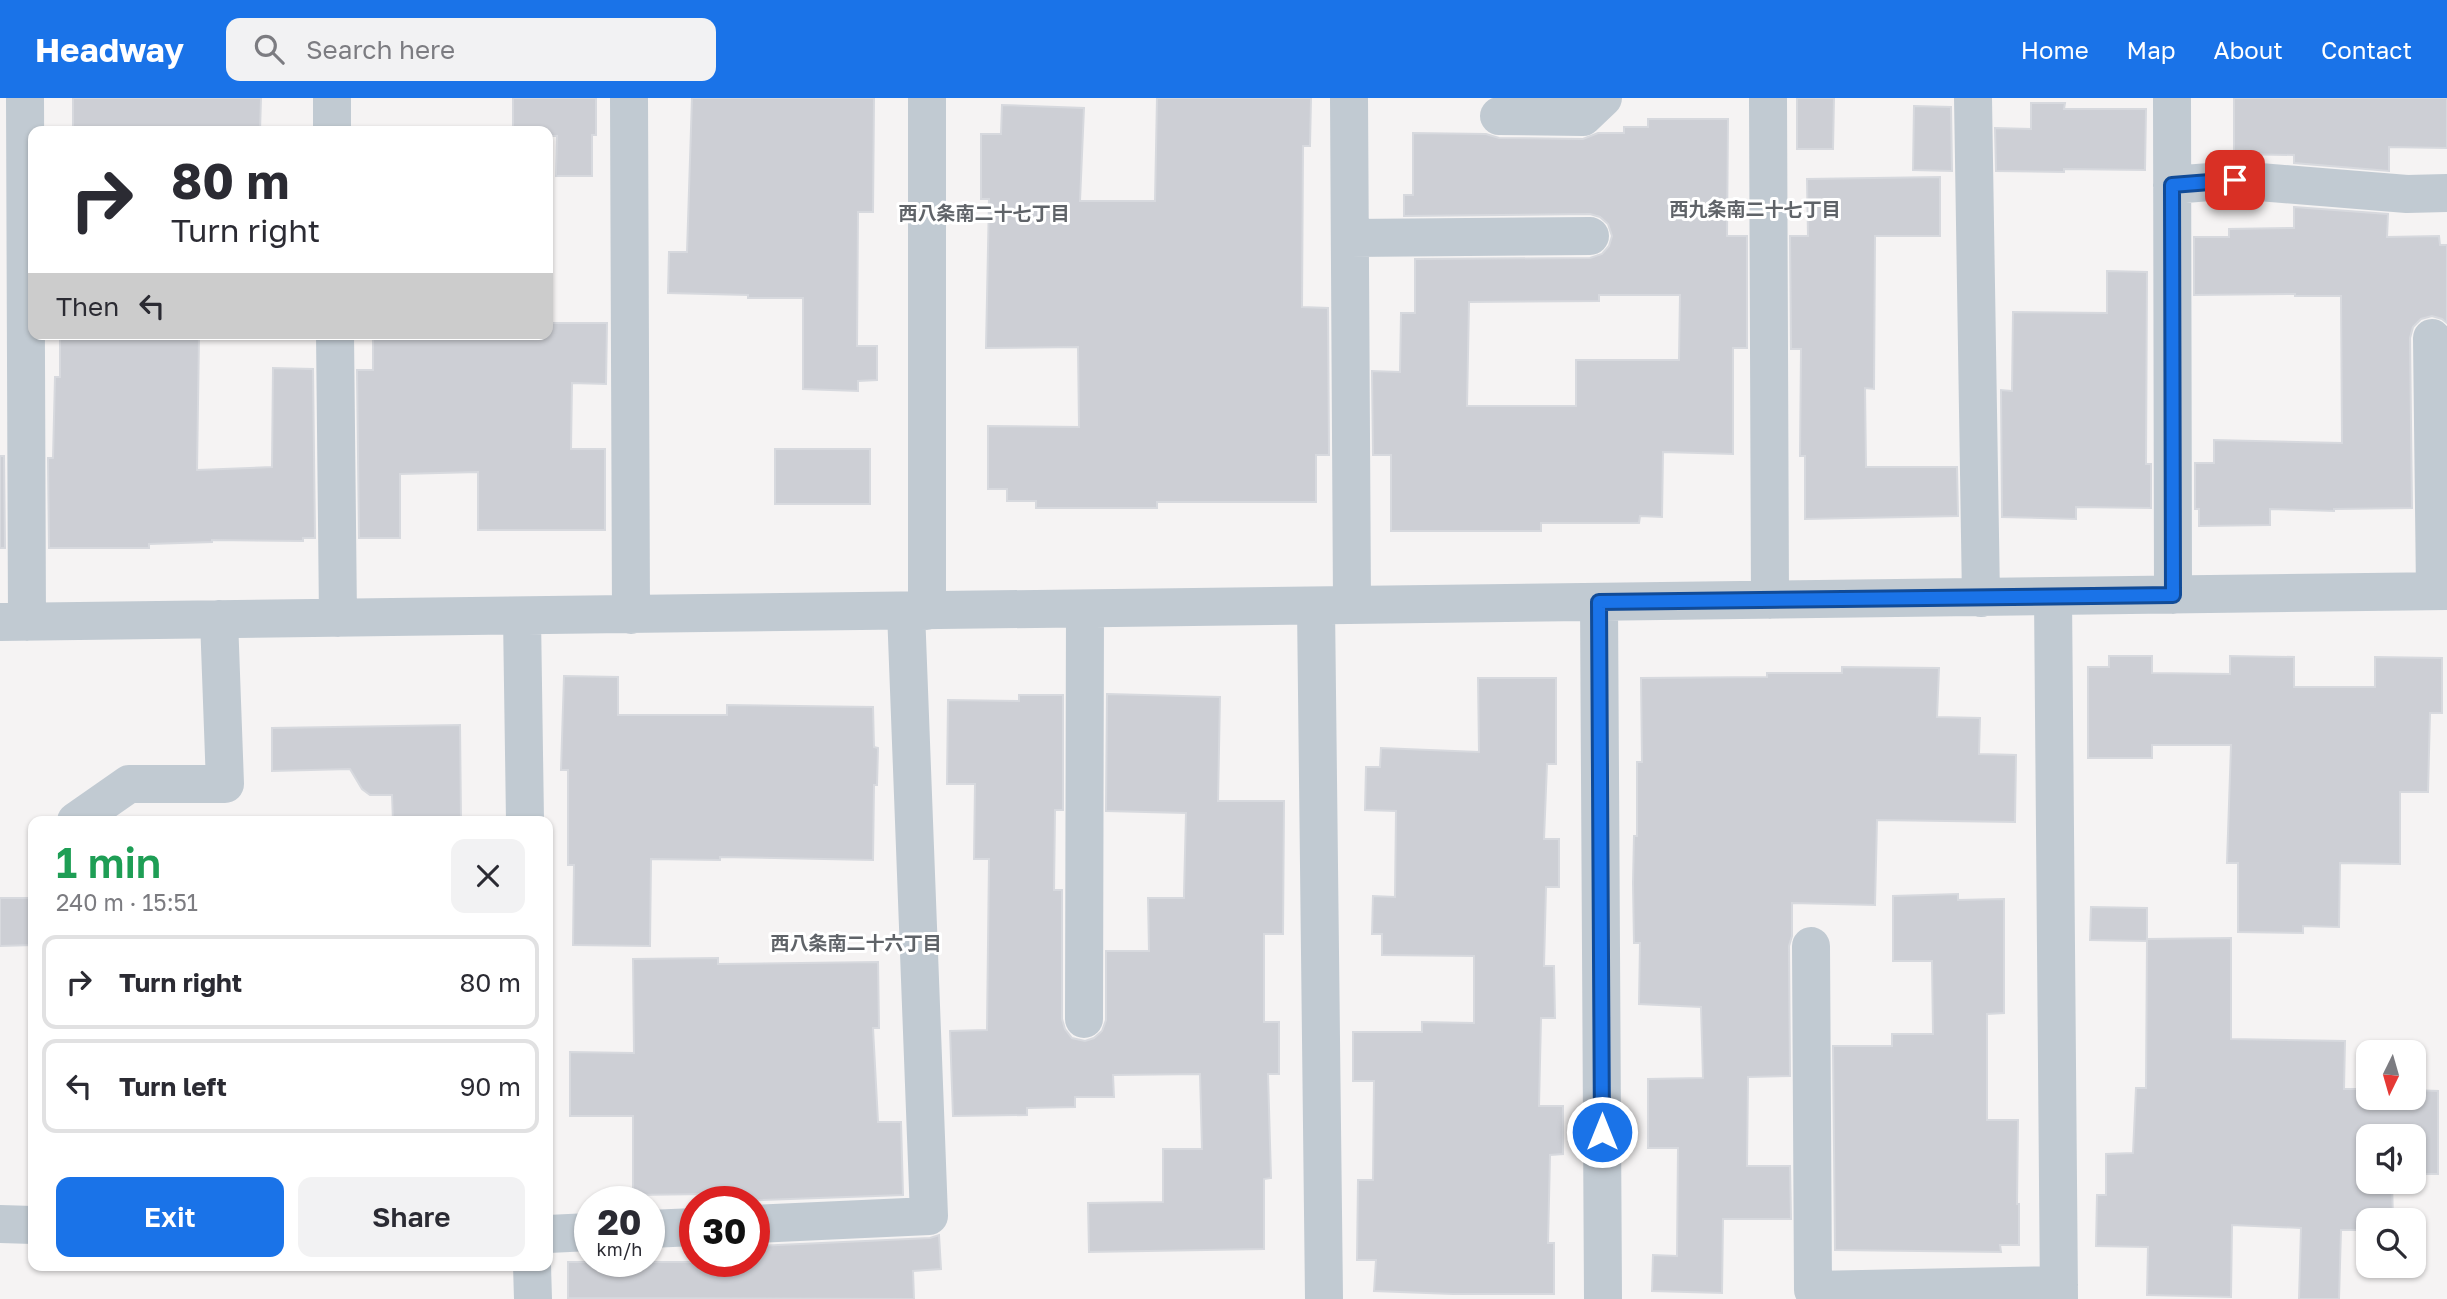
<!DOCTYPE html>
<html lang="en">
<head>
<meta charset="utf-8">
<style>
	:root { --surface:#fff; --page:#f2f2f3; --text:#2b2b33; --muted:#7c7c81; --line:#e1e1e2; --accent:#1a73e8 }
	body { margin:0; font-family:"Golos Text","Noto Sans JP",sans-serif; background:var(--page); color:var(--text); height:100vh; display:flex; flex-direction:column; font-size:26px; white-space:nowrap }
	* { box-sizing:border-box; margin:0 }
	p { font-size:23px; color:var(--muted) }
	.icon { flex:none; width:38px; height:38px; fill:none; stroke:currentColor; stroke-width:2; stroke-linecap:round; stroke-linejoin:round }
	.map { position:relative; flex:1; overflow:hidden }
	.details { position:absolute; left:28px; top:718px; width:525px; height:455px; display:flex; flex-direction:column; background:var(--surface); border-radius:14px; box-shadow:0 2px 5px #0004 }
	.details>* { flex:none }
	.banner { position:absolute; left:28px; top:28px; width:525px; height:214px; border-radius:14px; box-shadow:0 2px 5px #0004; background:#fff; color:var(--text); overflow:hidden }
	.needle { width:46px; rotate:185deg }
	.controls { position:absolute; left:2356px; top:942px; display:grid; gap:14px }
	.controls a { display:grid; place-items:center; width:70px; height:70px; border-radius:14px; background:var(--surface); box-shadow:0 2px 5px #0004; font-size:35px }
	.speed { position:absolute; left:574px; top:1088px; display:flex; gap:14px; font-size:35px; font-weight:700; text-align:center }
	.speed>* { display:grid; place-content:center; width:91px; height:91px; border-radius:50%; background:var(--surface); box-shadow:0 2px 5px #0004; line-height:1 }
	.speed small { font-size:18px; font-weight:400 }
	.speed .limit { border:10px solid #d22; background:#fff; color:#111 }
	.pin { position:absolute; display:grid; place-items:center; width:60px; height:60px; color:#fff; margin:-30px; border-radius:14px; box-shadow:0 4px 10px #0006 }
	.me { position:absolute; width:77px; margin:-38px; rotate:0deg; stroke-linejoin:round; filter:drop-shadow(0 0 5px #0008) }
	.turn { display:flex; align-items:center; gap:24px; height:147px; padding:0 28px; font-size:32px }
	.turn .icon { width:91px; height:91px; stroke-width:2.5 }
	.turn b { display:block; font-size:49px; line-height:60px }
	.then { display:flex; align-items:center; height:66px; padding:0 28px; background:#0003; gap:14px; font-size:26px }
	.round { display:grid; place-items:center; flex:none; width:74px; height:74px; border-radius:14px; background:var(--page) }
	.head { display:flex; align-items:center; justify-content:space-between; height:119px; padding:0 28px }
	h1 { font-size:42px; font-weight:600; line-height:52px; color:#1e9e55 }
	.action { display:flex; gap:14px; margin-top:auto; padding:14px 28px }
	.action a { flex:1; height:80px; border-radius:14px; background:var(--accent); color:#fff; font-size:28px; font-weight:600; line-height:80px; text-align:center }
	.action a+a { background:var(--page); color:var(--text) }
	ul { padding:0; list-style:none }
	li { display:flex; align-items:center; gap:21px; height:94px; margin:0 14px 10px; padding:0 14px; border:4px solid var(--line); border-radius:14px }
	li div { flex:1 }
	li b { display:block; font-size:26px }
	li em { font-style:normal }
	header { display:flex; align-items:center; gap:42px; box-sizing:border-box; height:98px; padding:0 35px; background:var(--accent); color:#fff }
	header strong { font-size:33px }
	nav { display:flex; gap:38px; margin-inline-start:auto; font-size:24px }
	.search { width:490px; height:63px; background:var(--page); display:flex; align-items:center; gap:18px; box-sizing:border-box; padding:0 24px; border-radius:14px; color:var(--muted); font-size:26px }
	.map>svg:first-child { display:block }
	.building { fill:#cdcfd5; stroke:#d7d9de; stroke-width:2; fill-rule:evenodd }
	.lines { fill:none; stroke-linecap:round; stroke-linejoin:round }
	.minor { stroke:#c1cad2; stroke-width:38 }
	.route-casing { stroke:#114b97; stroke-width:18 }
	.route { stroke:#1a73e8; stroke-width:12 }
	.labels { text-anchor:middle; stroke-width:6; stroke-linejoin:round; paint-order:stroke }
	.neighbourhood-label { font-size:19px; font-weight:bold; fill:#5f6368; stroke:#fff }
</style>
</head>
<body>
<header>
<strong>Headway</strong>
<div class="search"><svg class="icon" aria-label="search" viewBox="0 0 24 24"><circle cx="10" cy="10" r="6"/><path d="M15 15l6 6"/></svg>Search here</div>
<nav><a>Home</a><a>Map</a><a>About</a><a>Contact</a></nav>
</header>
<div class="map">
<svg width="2447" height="1201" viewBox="0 0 2447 1201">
	<rect width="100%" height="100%" fill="#f5f3f3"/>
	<path class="building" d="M 73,0 L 261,0 L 260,33 L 73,33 Z
		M 513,0 L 596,0 L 596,37 L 592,37 L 592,78 L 556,78 L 557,38 L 548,38 L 548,33 L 513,33 Z
		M 692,0 L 874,0 L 873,114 L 858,114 L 857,248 L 877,248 L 877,282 L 858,283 L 858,293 L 803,291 L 803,200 L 748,200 L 748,197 L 668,195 L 669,154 L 687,154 Z
		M 1157,0 L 1311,0 L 1310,48 L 1303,48 L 1302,209 L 1328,210 L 1329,357 L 1316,357 L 1316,404 L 1157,404 L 1157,410 L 1036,410 L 1036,403 L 1007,403 L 1007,391 L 988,391 L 988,328 L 1079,329 L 1078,249 L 986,250 L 989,101 L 981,101 L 981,36 L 1001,36 L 1002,7 L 1084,10 L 1080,103 L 1155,103 Z
		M 1797,0 L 1834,0 L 1833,51 L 1797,51 Z
		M 2234,0 L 2447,0 L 2447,50 L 2389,49 L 2389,73 L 2294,65 L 2294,57 L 2234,56 Z
		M 2031,5 L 2065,5 L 2064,11 L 2146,11 L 2145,72 L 2064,71 L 2064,74 L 1996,73 L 1995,30 L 2031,31 Z
		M 1914,8 L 1951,9 L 1952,73 L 1913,72 Z
		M 1648,21 L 1728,21 L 1727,138 L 1747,138 L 1747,250 L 1733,250 L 1733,356 L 1663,354 L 1662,419 L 1640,418 L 1639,425 L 1541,425 L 1541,433 L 1391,433 L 1391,357 L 1373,357 L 1372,273 L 1400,274 L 1401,215 L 1415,215 L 1415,161 L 1590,160 L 1602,156 L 1609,148 L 1612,138 L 1608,126 L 1600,119 L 1590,116 L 1404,118 L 1404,97 L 1413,97 L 1413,35 L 1486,36 L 1499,40 L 1583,41 L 1598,35 L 1624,35 L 1624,29 L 1648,29 ZM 1599,197 L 1680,197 L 1679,262 L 1576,262 L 1576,308 L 1467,308 L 1469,204 L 1599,203 Z
		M 1940,79 L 1940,138 L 1875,138 L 1874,291 L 1865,290 L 1866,369 L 1957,369 L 1958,418 L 1805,421 L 1805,358 L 1800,358 L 1801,251 L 1791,251 L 1790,138 L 1808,138 L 1807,81 Z
		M 2294,109 L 2388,116 L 2387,139 L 2439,138 L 2440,147 L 2447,147 L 2447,225 L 2442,221 L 2432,218 L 2421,221 L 2413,229 L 2410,240 L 2412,410 L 2334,411 L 2334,413 L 2270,411 L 2270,427 L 2199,428 L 2199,411 L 2195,411 L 2195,365 L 2214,365 L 2214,342 L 2342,345 L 2341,198 L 2295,198 L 2295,196 L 2194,197 L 2194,139 L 2229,139 L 2229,131 L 2294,130 Z
		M 2107,173 L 2147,174 L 2146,366 L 2151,366 L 2151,410 L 2076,409 L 2076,421 L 2002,419 L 2001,292 L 2012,293 L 2013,214 L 2107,215 Z
		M 548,225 L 607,225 L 606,286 L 572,285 L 571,351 L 605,351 L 605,432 L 478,432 L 478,374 L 400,376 L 400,440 L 359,440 L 357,272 L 373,272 L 373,236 L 548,236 Z
		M 60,236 L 199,238 L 197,372 L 272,369 L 273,270 L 313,271 L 315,440 L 303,440 L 303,443 L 212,442 L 212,444 L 149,446 L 149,450 L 49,450 L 48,360 L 53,360 L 55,279 L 60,279 Z
		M 775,351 L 870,351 L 870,406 L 775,406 Z
		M 0,358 L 4,358 L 5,450 L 0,450 Z
		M 2109,558 L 2152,558 L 2152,575 L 2230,576 L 2230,558 L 2294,559 L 2294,589 L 2375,589 L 2375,559 L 2442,560 L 2442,615 L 2430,615 L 2428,694 L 2400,694 L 2400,766 L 2340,765 L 2339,829 L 2303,828 L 2303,835 L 2238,834 L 2238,765 L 2227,765 L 2231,647 L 2152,647 L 2152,660 L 2088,660 L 2088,569 L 2109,569 Z
		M 1842,569 L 1939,570 L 1937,619 L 1980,620 L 1979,656 L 2016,657 L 2015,724 L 1877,722 L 1875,807 L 1792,805 L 1792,838 L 1789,848 L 1790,978 L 1748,979 L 1747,1068 L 1790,1068 L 1791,1121 L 1723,1121 L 1722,1195 L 1652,1193 L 1653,1157 L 1677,1158 L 1678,1050 L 1648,1050 L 1648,981 L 1703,980 L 1701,909 L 1639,906 L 1640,845 L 1634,845 L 1633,785 L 1634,738 L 1637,738 L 1637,664 L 1642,664 L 1641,580 L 1767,579 L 1767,575 L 1842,575 Z
		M 564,578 L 618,579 L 618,617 L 727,617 L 727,607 L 873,609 L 874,649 L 878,650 L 877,687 L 874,687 L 873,762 L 720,759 L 720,762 L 651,761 L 650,848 L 573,847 L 574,767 L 568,767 L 568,672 L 561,672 Z
		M 1478,580 L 1556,580 L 1556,666 L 1547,666 L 1544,741 L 1559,741 L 1559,789 L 1546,789 L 1544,868 L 1554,868 L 1555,920 L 1541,920 L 1539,1008 L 1563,1008 L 1563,1056 L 1550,1057 L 1548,1145 L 1554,1145 L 1554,1196 L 1453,1196 L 1374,1193 L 1376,1162 L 1357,1162 L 1358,1082 L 1373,1082 L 1374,983 L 1353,983 L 1353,934 L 1422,934 L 1422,924 L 1474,925 L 1474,858 L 1382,857 L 1382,836 L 1372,836 L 1373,798 L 1395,799 L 1396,713 L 1365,712 L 1366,669 L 1380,669 L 1381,650 L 1479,654 Z
		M 1107,596 L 1220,599 L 1218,703 L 1284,703 L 1283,836 L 1264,836 L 1264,924 L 1279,924 L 1279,976 L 1268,976 L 1271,1080 L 1264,1081 L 1264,1151 L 1089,1154 L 1088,1105 L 1163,1104 L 1163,1051 L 1202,1051 L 1200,976 L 1113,977 L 1114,999 L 1075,999 L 1075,1009 L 1027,1010 L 1027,1017 L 953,1018 L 950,933 L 987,932 L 989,761 L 974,761 L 975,686 L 947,686 L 948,602 L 1019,603 L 1019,597 L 1063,597 L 1063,712 L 1055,712 L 1054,792 L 1062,792 L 1062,921 L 1065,931 L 1072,940 L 1085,943 L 1094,940 L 1102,933 L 1106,922 L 1106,853 L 1149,853 L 1148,800 L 1184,800 L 1184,795 L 1186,715 L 1106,713 Z
		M 460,627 L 461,723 L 393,723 L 392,697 L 370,697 L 362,691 L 350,671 L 272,673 L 272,630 Z
		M 1958,796 L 1958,802 L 2004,801 L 2004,915 L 1987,916 L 1987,1022 L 2018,1022 L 2017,1106 L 2019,1106 L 2019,1147 L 2000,1147 L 2001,1154 L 1835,1152 L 1833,948 L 1892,948 L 1892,936 L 1933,936 L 1932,863 L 1893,863 L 1893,798 Z
		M 0,800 L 33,800 L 33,847 L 0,848 Z
		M 2091,809 L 2147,810 L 2147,841 L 2231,840 L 2231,941 L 2345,943 L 2344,991 L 2368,991 L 2368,999 L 2413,999 L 2413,992 L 2438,993 L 2438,1076 L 2413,1076 L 2413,1038 L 2368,1038 L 2368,1083 L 2392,1083 L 2393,1122 L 2368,1122 L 2368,1132 L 2341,1132 L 2339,1201 L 2299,1201 L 2301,1130 L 2232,1127 L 2231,1199 L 2147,1197 L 2148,1149 L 2096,1148 L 2097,1097 L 2106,1097 L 2106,1056 L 2133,1055 L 2136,990 L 2146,990 L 2147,843 L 2090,842 Z
		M 718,860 L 718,866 L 878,864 L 879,930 L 873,930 L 878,1024 L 901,1024 L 903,1097 L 708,1104 L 708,1096 L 633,1097 L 633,1018 L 570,1018 L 570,954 L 634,955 L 633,861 Z
		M 939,1137 L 941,1171 L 913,1173 L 914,1201 L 568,1200 L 568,1164 L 754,1164 L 754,1148 L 930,1140 Z"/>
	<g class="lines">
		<path class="minor" d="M 25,0 L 27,524
			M 332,0 L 332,33
			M 629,0 L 631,517
			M 1349,0 L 1352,507
			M 1768,0 L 1770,502
			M 1973,0 L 1981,500
			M 2172,0 L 2173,497
			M 1499,18 L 1583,19 L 1603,0
			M 2172,87 L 2235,82 L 2407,96 L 2447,95
			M 1350,140 L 1590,138
			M 335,236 L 338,520
			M 2432,240 L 2435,493
			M 2053,498 L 2059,1201
			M 1599,504 L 1603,1201
			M 1316,508 L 1324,1201
			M 927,513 L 927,0
			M 522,518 L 525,723
			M 0,524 L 2447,493
			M 76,723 L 129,686 L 225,686 L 219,521
			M 1811,848 L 1813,1192 L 2059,1187
			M 1084,921 L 1085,511
			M 0,1126 L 33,1127
			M 754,1126 L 929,1118 L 906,513
			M 649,1131 L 695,1129
			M 548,1136 L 590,1134
			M 532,1167 L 533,1201"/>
	</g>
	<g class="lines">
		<g class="route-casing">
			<path id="route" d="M 1602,1034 L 1599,504 L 2173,497 L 2172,87 L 2235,82"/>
		</g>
		<use href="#route" class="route"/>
	</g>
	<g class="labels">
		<g class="neighbourhood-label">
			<text x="1755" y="118">西九条南二十七丁目</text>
			<text x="984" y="122">西八条南二十七丁目</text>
			<text x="856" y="852">西八条南二十六丁目</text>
		</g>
	</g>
</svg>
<div class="controls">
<a><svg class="needle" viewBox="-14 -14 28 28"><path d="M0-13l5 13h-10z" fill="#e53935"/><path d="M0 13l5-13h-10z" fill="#7c7c81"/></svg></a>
<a><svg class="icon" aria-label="sound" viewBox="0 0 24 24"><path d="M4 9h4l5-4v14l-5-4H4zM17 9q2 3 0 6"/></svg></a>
<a><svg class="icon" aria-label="search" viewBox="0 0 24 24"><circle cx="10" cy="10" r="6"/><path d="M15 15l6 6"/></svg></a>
</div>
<div class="speed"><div>20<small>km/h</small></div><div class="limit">30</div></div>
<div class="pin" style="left:2235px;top:82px;background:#d93025"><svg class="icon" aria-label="arrive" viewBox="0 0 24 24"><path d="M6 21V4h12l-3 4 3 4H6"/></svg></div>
<svg class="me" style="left:1602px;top:1034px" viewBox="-20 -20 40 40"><circle r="17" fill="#1a73e8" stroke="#fff" stroke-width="3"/><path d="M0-11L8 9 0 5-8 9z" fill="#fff"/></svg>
<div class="banner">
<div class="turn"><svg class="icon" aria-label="right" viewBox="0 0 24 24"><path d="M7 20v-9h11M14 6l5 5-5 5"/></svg><div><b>80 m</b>Turn right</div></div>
<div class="then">Then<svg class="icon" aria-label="left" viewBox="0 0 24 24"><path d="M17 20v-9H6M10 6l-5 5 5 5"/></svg></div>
</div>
<section class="details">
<div class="head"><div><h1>1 min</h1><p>240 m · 15:51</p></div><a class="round"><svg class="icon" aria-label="close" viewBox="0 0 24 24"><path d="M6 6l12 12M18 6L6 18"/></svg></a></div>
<ul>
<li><svg class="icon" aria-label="right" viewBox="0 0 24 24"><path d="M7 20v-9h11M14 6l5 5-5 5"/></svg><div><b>Turn right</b></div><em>80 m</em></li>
<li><svg class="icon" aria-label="left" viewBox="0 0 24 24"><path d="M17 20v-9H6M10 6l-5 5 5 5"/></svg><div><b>Turn left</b></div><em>90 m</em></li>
</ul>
<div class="action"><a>Exit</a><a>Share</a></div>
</section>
</div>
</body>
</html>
